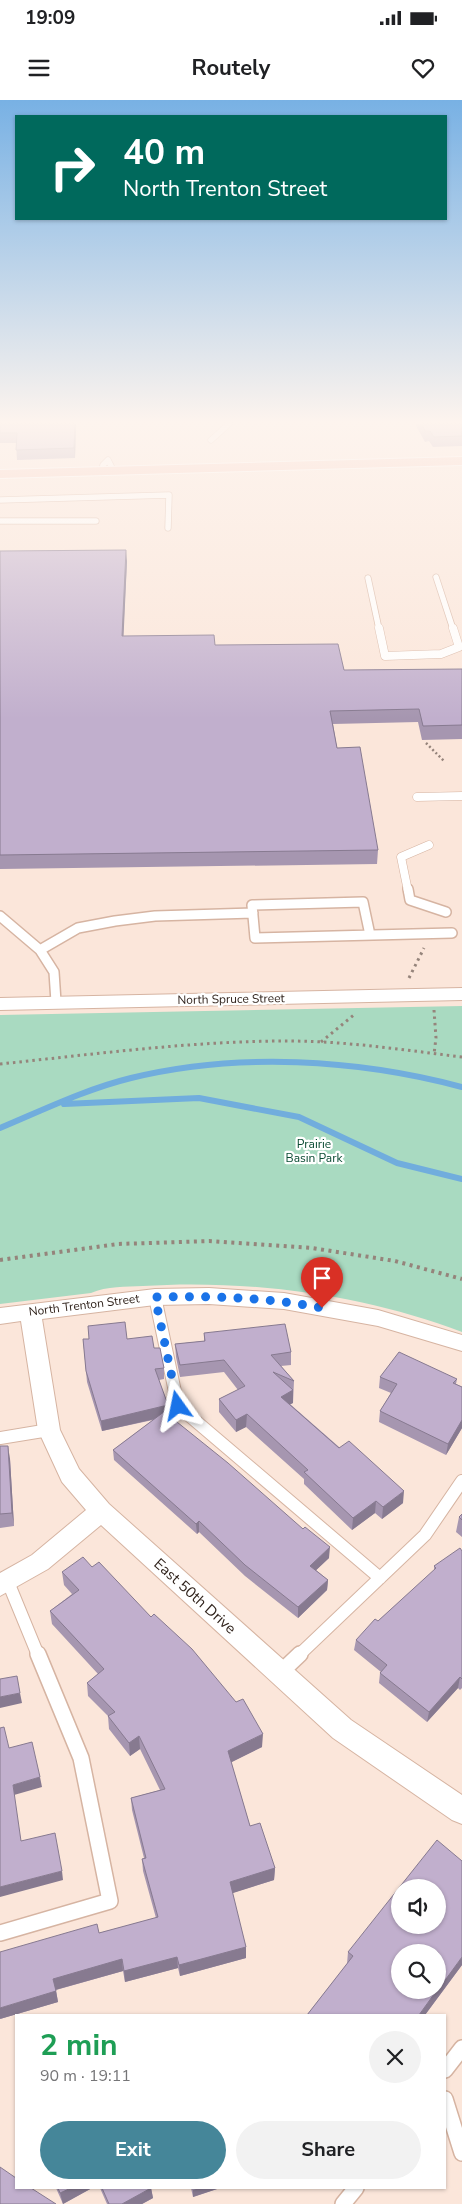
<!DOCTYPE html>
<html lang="en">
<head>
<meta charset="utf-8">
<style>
	:root { --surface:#fff; --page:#f2f2f2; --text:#202124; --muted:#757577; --accent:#458699 }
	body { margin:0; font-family:"Nunito Sans",sans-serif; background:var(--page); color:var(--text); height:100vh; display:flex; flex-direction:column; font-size:19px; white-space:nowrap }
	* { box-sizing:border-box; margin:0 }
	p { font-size:16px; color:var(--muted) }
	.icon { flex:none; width:28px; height:28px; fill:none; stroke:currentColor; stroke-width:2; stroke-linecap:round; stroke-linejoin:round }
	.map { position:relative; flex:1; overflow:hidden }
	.details { position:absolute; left:15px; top:1914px; width:431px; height:175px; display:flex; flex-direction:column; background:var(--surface); border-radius:0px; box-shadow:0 1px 4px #0004 }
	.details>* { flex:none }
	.hud { position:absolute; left:15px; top:15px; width:432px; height:105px; border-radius:0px; box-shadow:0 1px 4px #0004; background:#00695c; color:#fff; overflow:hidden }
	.buttons { position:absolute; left:391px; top:1779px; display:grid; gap:10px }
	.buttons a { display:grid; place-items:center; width:55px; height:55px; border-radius:50%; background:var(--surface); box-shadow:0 1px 4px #0004; font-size:25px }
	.pin { position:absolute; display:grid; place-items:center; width:42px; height:42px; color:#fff; margin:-51px -21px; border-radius:50% 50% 50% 0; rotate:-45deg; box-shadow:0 0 5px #0007 }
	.pin .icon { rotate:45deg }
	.me { position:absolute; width:55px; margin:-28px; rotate:348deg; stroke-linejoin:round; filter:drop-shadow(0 0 4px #0008) }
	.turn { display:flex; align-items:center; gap:18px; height:105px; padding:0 25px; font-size:22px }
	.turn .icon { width:65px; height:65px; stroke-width:2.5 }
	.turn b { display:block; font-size:35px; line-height:42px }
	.round { display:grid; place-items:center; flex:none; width:52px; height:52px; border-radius:26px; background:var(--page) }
	.headline { display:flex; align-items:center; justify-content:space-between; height:85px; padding:0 25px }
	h1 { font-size:30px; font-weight:700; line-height:38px; color:#1e9e55 }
	.primary-button { display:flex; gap:10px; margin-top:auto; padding:10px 25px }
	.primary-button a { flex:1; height:58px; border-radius:30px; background:var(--accent); color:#fff; font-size:20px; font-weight:700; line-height:58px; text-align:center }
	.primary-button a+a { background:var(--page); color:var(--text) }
	.status { display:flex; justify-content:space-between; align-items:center; height:35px; padding:0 25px; background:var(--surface); direction:ltr }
	.status svg { height:14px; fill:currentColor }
	header { display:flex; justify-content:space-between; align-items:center; height:65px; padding:0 25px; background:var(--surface); font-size:22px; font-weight:700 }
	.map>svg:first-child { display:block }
	.green { fill:#a9dac1 }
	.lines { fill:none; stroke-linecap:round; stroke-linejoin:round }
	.stream { stroke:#71addd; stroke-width:6 }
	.service-far4-casing { stroke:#d6b4a2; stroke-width:7 }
	.service-far3-casing { stroke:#d6b4a2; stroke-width:9 }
	.service-far2-casing { stroke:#d6b4a2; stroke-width:12 }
	.service-far1-casing { stroke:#d6b4a2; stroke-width:14 }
	.service-casing { stroke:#d6b4a2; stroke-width:18 }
	.minor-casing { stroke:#d6b4a2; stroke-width:2 }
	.tertiary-casing { stroke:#d6b4a2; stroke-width:2 }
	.primary-casing { stroke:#fff; stroke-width:2 }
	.path-far2 { stroke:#95847b; stroke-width:2.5; stroke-dasharray:2 2.5; stroke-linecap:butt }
	.path-far1 { stroke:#95847b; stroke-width:3; stroke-dasharray:2.5 4; stroke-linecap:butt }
	.path { stroke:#95847b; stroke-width:4; stroke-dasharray:3 4.5; stroke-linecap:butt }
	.service-far4 { stroke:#fff; stroke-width:5.5 }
	.service-far3 { stroke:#fff; stroke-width:8 }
	.service-far2 { stroke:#fff; stroke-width:9 }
	.service-far1 { stroke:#fff; stroke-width:12 }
	.service { stroke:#fff; stroke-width:15 }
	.minor { fill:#fff; fill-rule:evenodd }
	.tertiary { fill:#fff; fill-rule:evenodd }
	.primary { fill:#f8c7b9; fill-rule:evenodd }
	.wall { fill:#a696b0 }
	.shaded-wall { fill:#877a90 }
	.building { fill:#c1afcd; stroke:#877a90; fill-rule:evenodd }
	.route { stroke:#1a73e8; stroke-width:9; stroke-dasharray:0 16.2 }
	.labels { text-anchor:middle; stroke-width:4.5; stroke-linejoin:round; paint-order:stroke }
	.street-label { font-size:12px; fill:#31241d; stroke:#fff }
	.park-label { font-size:12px; fill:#094a32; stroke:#fff }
	.near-street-label { font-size:15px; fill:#31241d; stroke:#fff }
</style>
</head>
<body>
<div class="status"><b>19:09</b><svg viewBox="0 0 49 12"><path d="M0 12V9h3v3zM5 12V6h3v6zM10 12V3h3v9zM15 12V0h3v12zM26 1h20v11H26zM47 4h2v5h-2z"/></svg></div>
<header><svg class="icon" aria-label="menu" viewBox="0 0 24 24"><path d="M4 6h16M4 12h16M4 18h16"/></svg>Routely<svg class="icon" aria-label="heart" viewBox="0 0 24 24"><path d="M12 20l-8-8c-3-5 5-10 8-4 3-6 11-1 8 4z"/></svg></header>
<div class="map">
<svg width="462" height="2104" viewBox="0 0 462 2104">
	<rect width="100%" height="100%" fill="#fbe6da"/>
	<path class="green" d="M 462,906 L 462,1232 C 365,1195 247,1179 143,1186 C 126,1187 107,1186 91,1193 L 0,1204 L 0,915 Z"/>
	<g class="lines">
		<path class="stream" d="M 64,1004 L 199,998 L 299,1017 L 397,1063 L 462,1079
			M 0,1028 C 43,1010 86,989 131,978 C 238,952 357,959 462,987"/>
		<g class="service-far4-casing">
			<path id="service-far4" d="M 211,340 L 229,324
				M 102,371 L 103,365 L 108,360 L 113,370
				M 0,400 L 169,395 L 168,428
				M 0,421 L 96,421
				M 436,477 L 453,529
				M 368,478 L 379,529"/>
		</g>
		<g class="service-far3-casing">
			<path id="service-far3" d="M 379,528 L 385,556 L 441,554 L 459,547 L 453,528
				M 417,697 L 462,696
				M 408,791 L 401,757 L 429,745"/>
		</g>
		<g class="service-far2-casing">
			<path id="service-far2" d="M 408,789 L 410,800 L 446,812
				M 0,816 L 40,850 L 54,872 L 56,902
				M 370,835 L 363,802 L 252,805 L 255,838 L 452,833
				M 40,850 L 78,828 L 115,821 L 155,816 L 253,813"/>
		</g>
		<g class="service-far1-casing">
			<path id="service-far1" d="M 155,1197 L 178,1306 L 380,1478
				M 0,1338 L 49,1330
				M 8,1482 L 38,1555
				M 299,1555 L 425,1435 L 462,1381"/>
		</g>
		<g class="service-casing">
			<path id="service" d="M 280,1573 L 300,1554
				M 0,1833 L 110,1801 L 81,1658 L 38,1554
				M 445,1970 L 462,1948
				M 445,1999 L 462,2053
				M 343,2104 L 356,2088"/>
		</g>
		<g class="minor-casing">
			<path id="minor" d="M 209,1188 L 284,1193 L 378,1210 L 462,1235 L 462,1251 L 378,1226 L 284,1209 L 209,1204 L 155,1205 L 42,1219 L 60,1330 L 79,1369 L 109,1404 L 351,1620 L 462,1695 L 462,1724 L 452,1720 L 333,1638 L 101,1425 L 48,1469 L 0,1496 L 0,1473 L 32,1455 L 86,1410 L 62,1382 L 38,1330 L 21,1221 L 0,1224 L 0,1208 L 155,1189 Z"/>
		</g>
		<g class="tertiary-casing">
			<path id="tertiary" d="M 462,888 L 462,900 L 0,910 L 0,898 Z"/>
		</g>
		<g class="primary-casing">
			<path id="primary" d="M 462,357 L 462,365 L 0,378 L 0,370 Z"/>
		</g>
		<path class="path-far2" d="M 426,643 L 445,662"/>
		<path class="path-far1" d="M 409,878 L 424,848
			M 434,910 L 436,938 L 434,954
			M 321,942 L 355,914
			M 0,964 C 96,954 192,941 288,941 C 346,941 404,950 462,957"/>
		<path class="path" d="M 0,1160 L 118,1144 L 209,1141 L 312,1148 L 395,1161 L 462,1179"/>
		<use href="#service-far4" class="service-far4"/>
		<use href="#service-far3" class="service-far3"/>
		<use href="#service-far2" class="service-far2"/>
		<use href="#service-far1" class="service-far1"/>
		<use href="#service" class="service"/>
		<use href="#minor" class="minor"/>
		<use href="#tertiary" class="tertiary"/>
		<use href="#primary" class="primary"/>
	</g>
	<path class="wall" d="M 0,324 L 76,324 L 75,358 L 17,360 L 16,343 L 0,343 Z
		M 415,324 L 462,324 L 462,346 L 433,347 L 429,341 L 425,342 Z
		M 0,451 L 127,461 L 123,536 L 215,545 L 344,570 L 462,569 L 462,639 L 422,640 L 418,622 L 333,624 L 337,648 L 378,750 L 377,764 L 0,769 Z
		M 204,1233 L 291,1252 L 291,1265 L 281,1266 L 294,1281 L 293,1303 L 290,1304 L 403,1403 L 382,1419 L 375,1413 L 352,1430 L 304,1384 L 304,1379 L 246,1327 L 236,1332 L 219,1312 L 219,1299 L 238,1290 L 224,1272 L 180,1277 L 176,1257 L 175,1244 L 204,1241 Z
		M 83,1239 L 127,1239 L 154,1248 L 164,1268 L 164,1279 L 159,1280 L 168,1308 L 172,1318 L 329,1458 L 316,1470 L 328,1480 L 327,1490 L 298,1518 L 245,1476 L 199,1432 L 197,1434 L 114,1360 L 113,1350 L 153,1320 L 102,1331 L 87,1282 Z
		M 380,1277 L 457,1279 L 456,1284 L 462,1287 L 462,1328 L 446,1355 L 379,1322 L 380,1311 L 391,1293 L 379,1288 Z
		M 0,1346 L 10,1359 L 14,1426 L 0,1428 Z
		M 462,1414 L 462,1437 L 456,1432 L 459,1417 Z
		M 462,1451 L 462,1588 L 460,1590 L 458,1588 L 427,1622 L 379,1583 L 380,1573 L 381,1572 L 354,1550 L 356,1540 L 378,1521 L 434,1471 L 434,1466 Z
		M 62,1472 L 262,1647 L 231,1662 L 250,1726 L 275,1768 L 274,1780 L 232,1793 L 246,1847 L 246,1858 L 180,1876 L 178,1868 L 125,1882 L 123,1871 L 56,1890 L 58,1902 L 0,1919 L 99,1833 L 156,1818 L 143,1771 L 142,1759 L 144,1758 L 132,1710 L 131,1698 L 160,1690 L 140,1649 L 130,1656 L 109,1629 L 108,1616 L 88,1596 L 87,1583 L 98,1574 L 52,1524 L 50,1511 L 72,1494 L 64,1485 Z
		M 348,1852 L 462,1865 L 425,1915 L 307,1915 L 347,1864 Z
		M 56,2088 L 92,2088 L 63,2104 Z
		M 100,2088 L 151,2088 L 153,2098 L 142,2104 L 107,2104 Z
		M 191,2088 L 220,2088 L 193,2097 Z"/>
	<path class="shaded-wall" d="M 75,324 L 76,324 L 75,358 L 74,348 Z
		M 126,450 L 127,461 L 123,548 L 122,536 Z
		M 293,1290 L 293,1303 L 281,1309 L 281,1297 Z
		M 168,1305 L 168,1316 L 102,1331 L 101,1321 Z
		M 247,1314 L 246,1327 L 236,1332 L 236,1320 Z
		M 462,1320 L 462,1328 L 446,1355 L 448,1344 Z
		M 8,1346 L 10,1359 L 14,1426 L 12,1413 Z
		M 404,1391 L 403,1403 L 382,1419 L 383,1407 Z
		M 376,1401 L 375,1413 L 352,1430 L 353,1418 Z
		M 199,1421 L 199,1432 L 197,1434 L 196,1424 Z
		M 330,1447 L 329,1458 L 310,1476 L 310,1466 Z
		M 328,1480 L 327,1490 L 298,1518 L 298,1507 Z
		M 460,1577 L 458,1588 L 427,1622 L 429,1612 Z
		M 20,1593 L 22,1603 L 0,1608 L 0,1597 Z
		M 263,1634 L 262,1647 L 228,1664 L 228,1651 Z
		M 139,1636 L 140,1649 L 130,1656 L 129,1643 Z
		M 40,1677 L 42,1687 L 14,1695 L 13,1685 Z
		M 275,1768 L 274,1780 L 230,1794 L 230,1782 Z
		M 62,1771 L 63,1780 L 0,1797 L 0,1787 Z
		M 246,1847 L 246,1858 L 180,1876 L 179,1865 Z
		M 177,1857 L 178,1868 L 125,1882 L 124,1871 Z
		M 462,1857 L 462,1865 L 425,1915 L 419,1915 Z
		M 122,1859 L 123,1871 L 55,1890 L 53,1879 Z
		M 56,1891 L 58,1902 L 0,1919 L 0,1908 Z
		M 71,2088 L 92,2088 L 63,2104 L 60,2093 Z
		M 151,2088 L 153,2098 L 142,2104 L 122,2104 Z
		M 199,2088 L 220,2088 L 193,2097 L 193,2090 Z"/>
	<path class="building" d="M 0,324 L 75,324 L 74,348 L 16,350 L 17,333 L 0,333 Z
		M 422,324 L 462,324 L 462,336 L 434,337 L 430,331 L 425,331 Z
		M 126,450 L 122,536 L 214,535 L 215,545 L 338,544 L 344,570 L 462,569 L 462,625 L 423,626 L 419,609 L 330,611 L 337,648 L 360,647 L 378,750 L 0,755 L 0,451 Z
		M 125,1222 L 127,1239 L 152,1236 L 154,1248 L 160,1248 L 164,1268 L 155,1269 L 168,1305 L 101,1321 L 86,1271 L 83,1239 L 89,1239 L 88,1226 Z
		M 285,1224 L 291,1252 L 271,1255 L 294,1281 L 273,1272 L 293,1290 L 281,1297 L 339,1348 L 349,1341 L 404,1391 L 383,1407 L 376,1401 L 353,1418 L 304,1372 L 308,1370 L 247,1314 L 236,1320 L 219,1299 L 245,1286 L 224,1260 L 180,1265 L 175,1244 L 205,1241 L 204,1233 Z
		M 399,1252 L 457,1279 L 453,1283 L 462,1287 L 462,1320 L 448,1344 L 380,1311 L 397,1284 L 380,1277 Z
		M 169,1308 L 172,1318 L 228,1363 L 303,1429 L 305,1427 L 330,1447 L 310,1466 L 328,1480 L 298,1507 L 245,1465 L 199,1421 L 196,1424 L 113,1350 Z
		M 0,1346 L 8,1346 L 12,1413 L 0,1414 Z
		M 462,1414 L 462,1420 L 459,1417 Z
		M 460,1448 L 462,1451 L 462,1579 L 460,1577 L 429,1612 L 380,1573 L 387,1565 L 356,1540 L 375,1519 L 378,1521 L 436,1468 L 434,1466 Z
		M 83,1457 L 92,1467 L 99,1462 L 151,1517 L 154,1514 L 192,1549 L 236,1602 L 243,1599 L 263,1634 L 228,1651 L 250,1726 L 260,1723 L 275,1768 L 230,1782 L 246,1847 L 179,1865 L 177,1857 L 124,1871 L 122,1859 L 53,1879 L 56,1891 L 0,1908 L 0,1852 L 97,1824 L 99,1833 L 158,1817 L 142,1759 L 146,1758 L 131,1698 L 165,1689 L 139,1636 L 129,1643 L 108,1616 L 115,1612 L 87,1583 L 104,1569 L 50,1511 L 79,1490 L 62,1472 Z
		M 17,1576 L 20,1593 L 0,1597 L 0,1579 Z
		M 4,1627 L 9,1648 L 32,1642 L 40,1677 L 13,1685 L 21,1741 L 55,1733 L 62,1771 L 0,1787 L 0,1628 Z
		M 437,1740 L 462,1761 L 462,1857 L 438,1890 L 438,1852 L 400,1852 L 400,1890 L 437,1890 L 419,1915 L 307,1915 L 353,1856 L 348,1852 ZM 400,1788 L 438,1788 L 438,1825 L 400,1825 Z
		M 0,2067 L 16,2078 L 16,2088 L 31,2088 L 56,2104 L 0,2104 Z
		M 58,2088 L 71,2088 L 60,2093 Z
		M 102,2088 L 151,2088 L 122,2104 L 109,2104 Z"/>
	<linearGradient id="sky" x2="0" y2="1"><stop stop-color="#78b1e4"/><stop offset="0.52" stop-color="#fdf4ee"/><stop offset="1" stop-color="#fdf4ee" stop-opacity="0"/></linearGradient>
	<rect width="462" height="619" fill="url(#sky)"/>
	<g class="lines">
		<path class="route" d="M 178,1306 L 155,1197 C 211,1196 266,1197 322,1208"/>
	</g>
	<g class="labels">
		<g class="street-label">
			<text transform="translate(231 899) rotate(-1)" y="4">North Spruce Street</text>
			<text transform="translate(84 1205) rotate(-7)" y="4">North Trenton Street</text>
		</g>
		<g class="park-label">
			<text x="314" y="1048">Prairie<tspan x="314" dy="14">Basin Park</tspan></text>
		</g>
		<g class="near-street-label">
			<text transform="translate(195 1496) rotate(42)" y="5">East 50th Drive</text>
		</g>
	</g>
</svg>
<div class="buttons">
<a><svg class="icon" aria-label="sound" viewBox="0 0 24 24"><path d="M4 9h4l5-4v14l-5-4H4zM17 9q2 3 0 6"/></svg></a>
<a><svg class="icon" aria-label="search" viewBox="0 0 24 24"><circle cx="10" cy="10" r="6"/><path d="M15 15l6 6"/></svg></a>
</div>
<div class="pin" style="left:322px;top:1208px;background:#d93025"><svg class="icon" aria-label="arrive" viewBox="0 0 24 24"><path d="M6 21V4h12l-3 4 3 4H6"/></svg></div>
<svg class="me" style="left:178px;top:1306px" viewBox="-20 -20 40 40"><path d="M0-17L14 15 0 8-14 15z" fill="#1a73e8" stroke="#fff" stroke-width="4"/></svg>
<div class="hud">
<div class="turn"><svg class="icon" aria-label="right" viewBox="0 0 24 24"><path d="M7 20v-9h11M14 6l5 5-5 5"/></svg><div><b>40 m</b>North Trenton Street</div></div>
</div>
<section class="details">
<div class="headline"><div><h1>2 min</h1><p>90 m · 19:11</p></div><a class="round"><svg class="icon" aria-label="close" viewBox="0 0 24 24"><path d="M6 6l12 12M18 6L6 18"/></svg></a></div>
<div class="primary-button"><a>Exit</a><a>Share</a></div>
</section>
</div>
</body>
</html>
